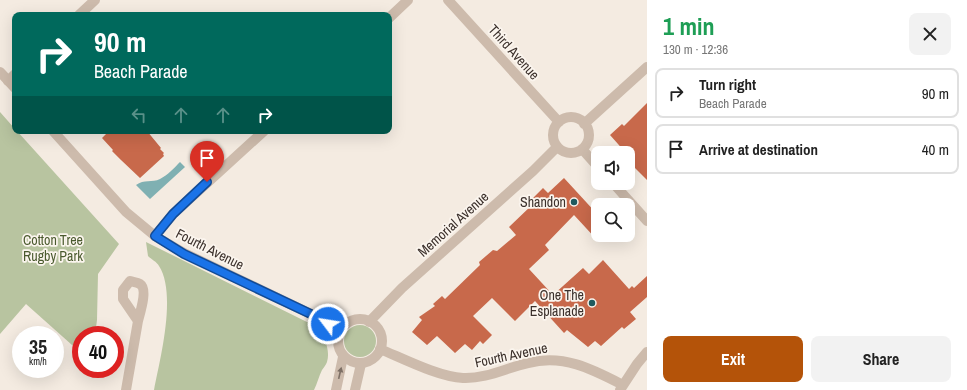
<!DOCTYPE html>
<html lang="en">
<head>
<meta charset="utf-8">
<style>
	:root { --surface:#fff; --page:#f2f2f2; --text:#222; --muted:#767676; --line:#e0e0e0; --accent:#b45309 }
	body { margin:0; font-family:"Archivo Narrow",sans-serif; background:var(--page); color:var(--text); height:100vh; display:flex; flex-direction:column; font-size:15px; white-space:nowrap }
	* { box-sizing:border-box; margin:0 }
	p { font-size:13px; color:var(--muted) }
	.icon { flex:none; width:22px; height:22px; fill:none; stroke:currentColor; stroke-width:2; stroke-linecap:round; stroke-linejoin:round }
	.map { position:relative; flex:1; overflow:hidden }
	.side { display:flex; flex-direction:column; background:var(--surface); width:320px }
	.side>* { flex:none }
	.guide { position:absolute; left:12px; top:12px; width:380px; height:122px; border-radius:8px; box-shadow:0 4px 16px #0002; background:#00695c; color:#fff; overflow:hidden }
	.buttons { position:absolute; left:591px; top:146px; display:grid; gap:8px }
	.buttons a { display:grid; place-items:center; width:44px; height:44px; border-radius:8px; background:var(--surface); box-shadow:0 4px 16px #0002; font-size:20px }
	.speed { position:absolute; left:12px; top:326px; display:flex; gap:8px; font-size:20px; font-weight:700; text-align:center }
	.speed>* { display:grid; place-content:center; width:52px; height:52px; border-radius:50%; background:var(--surface); box-shadow:0 4px 16px #0002; line-height:1 }
	.speed small { font-size:10px; font-weight:400 }
	.speed .limit { border:6px solid #d22; background:#fff; color:#111 }
	.pin { position:absolute; display:grid; place-items:center; width:34px; height:34px; color:#fff; margin:-41px -17px; border-radius:50% 50% 50% 0; rotate:-45deg; box-shadow:0 0 4px #0007 }
	.pin .icon { rotate:45deg }
	.me { position:absolute; width:44px; margin:-22px; rotate:301deg; stroke-linejoin:round; filter:drop-shadow(0 0 3px #0008) }
	.turn { display:flex; align-items:center; gap:14px; height:84px; padding:0 16px; font-size:18px }
	.turn .icon { width:52px; height:52px; stroke-width:2.5 }
	.turn b { display:block; font-size:28px; line-height:34px }
	.lanes { display:flex; align-items:center; height:38px; padding:0 16px; background:#0003; justify-content:center; gap:20px; direction:ltr }
	.lanes .off { opacity:.35 }
	.round { display:grid; place-items:center; flex:none; width:42px; height:42px; border-radius:8px; background:var(--page) }
	.headline { display:flex; align-items:center; justify-content:space-between; height:68px; padding:0 16px }
	h1 { font-size:24px; font-weight:700; line-height:30px; color:#1e9e55 }
	.cta { display:flex; gap:8px; margin-top:auto; padding:8px 16px }
	.cta a { flex:1; height:46px; border-radius:8px; background:var(--accent); color:#fff; font-size:16px; font-weight:700; line-height:46px; text-align:center }
	.cta a+a { background:var(--page); color:var(--text) }
	ul { padding:0; list-style:none }
	li { display:flex; align-items:center; gap:12px; height:50px; margin:0 8px 6px; padding:0 8px; border:2px solid var(--line); border-radius:8px }
	li div { flex:1 }
	li b { display:block; font-size:15px }
	li em { font-style:normal }
	main { display:flex; flex:1; min-height:0 }
	.map>svg:first-child { display:block }
	.green { fill:#b8c4a0 }
	.water { fill:#7fb0b2 }
	.building { fill:#c8694b }
	.lines { fill:none; stroke-linecap:round; stroke-linejoin:round }
	.minor { stroke:#cdbbac; stroke-width:10 }
	.tertiary { stroke:#cdbbac; stroke-width:10 }
	.oneway { fill:#7d6f65 }
	.route-casing { stroke:#114b97; stroke-width:10 }
	.route { stroke:#1a73e8; stroke-width:7 }
	.poi-dot { fill:#1f5a5e; stroke:#fbf5ee; stroke-width:1.5 }
	.labels { text-anchor:middle; stroke-width:3.5; stroke-linejoin:round; paint-order:stroke }
	.street-label { font-size:14px; fill:#3b302b; stroke:#fbf5ee }
	.poi-label { font-size:14px; fill:#3b302b; stroke:#fbf5ee; text-anchor:end }
	.park-label { font-size:14px; fill:#4a5a2e; stroke:#fbf5ee }
</style>
</head>
<body>
<main>
<div class="map">
<svg width="647" height="390" viewBox="0 0 647 390">
	<rect width="100%" height="100%" fill="#f4ebe1"/>
	<path class="green" d="M 0,112 L 15,129 L 15,131 L 17,131 L 119,244 L 98,274 L 97,320 L 95,335 L 81,335 L 81,353 L 26,304 L 0,334 Z
		M 146,242 L 313,325 C 323,334 331,348 327,362 C 326,365 324,367 322,370 C 319,376 317,384 314,390 L 154,390 C 160,359 177,294 159,266 C 157,262 151,259 148,256 Z
		M344 341a16 16 0 1 1 32 0a16 16 0 1 1-32 0Z"/>
	<path class="water" d="M 180,162 L 185,167 L 150,199 L 136,185 C 144,179 152,183 160,179 C 168,175 174,168 180,162 Z"/>
	<path class="building" d="M 647,103 L 647,180 L 630,163 L 633,160 L 628,153 L 626,153 L 610,135 L 622,124 L 624,126 Z
		M 109,131 L 147,131 L 161,148 L 160,149 L 164,153 L 163,154 L 164,156 L 140,178 L 121,160 L 112,151 L 113,150 L 102,138 Z
		M 564,178 L 598,215 L 598,241 L 574,215 L 545,245 L 549,250 L 529,269 L 553,295 L 583,268 L 589,274 L 603,260 L 629,289 L 632,286 L 634,288 L 647,276 L 647,297 L 630,312 L 636,319 L 624,329 L 622,327 L 601,346 L 595,341 L 588,347 L 567,330 L 564,333 L 535,301 L 515,321 L 492,298 L 473,316 L 492,335 L 483,344 L 480,341 L 472,350 L 465,344 L 455,353 L 437,336 L 427,345 L 412,332 L 422,320 L 419,317 L 435,306 L 433,304 L 442,296 L 445,299 L 480,265 L 479,262 L 493,250 L 497,251 L 516,235 L 509,227 L 533,204 L 530,201 L 543,188 L 548,193 Z"/>
	<g class="lines">
		<path class="minor" d="M 448,0 L 559,122
			M 79,15 L 95,0
			M 389,18 L 408,0
			M 8,81 L 15,74
			M553 135a18 18 0 1 1 36 0a18 18 0 1 1-36 0Z
			M 584,124 L 647,67
			M 582,149 L 598,167
			M 613,183 L 647,221
			M 155,236 L 173,214 L 264,131
			M 130,281 C 133,282 137,282 140,284 C 148,289 140,313 138,321 L 123,299 L 123,290 Z
			M 369,322 L 402,288 L 533,171 L 557,147
			M 126,390 L 138,321
			M 336,390 L 343,357
			M 355,390 L 361,364"/>
		<path class="tertiary" d="M 0,72 L 15,88
			M 53,131 L 126,212 L 155,236 L 184,253 L 315,316 L 340,332
			M338 341a22 22 0 1 1 44 0a22 22 0 1 1-44 0Z
			M 380,349 C 404,359 439,377 463,378 C 486,379 506,368 528,363 C 564,354 592,369 623,385
			M 620,390 L 637,364 L 647,352"/>
	</g>
	<defs><path id="oneway-solid" d="M-6-.8H1V-3.2L6.5 0L1 3.2V.8H-6Z"/></defs>
	<use class="oneway" href="#oneway-solid" transform="translate(340 373) rotate(-77)"/>
	<g class="lines">
		<g class="route-casing">
			<path id="route" d="M 207,182 L 173,214 L 155,236 L 184,254 L 315,316 L 328,324"/>
		</g>
		<use href="#route" class="route"/>
	</g>
	<g class="poi-dot">
		<circle cx="574" cy="202" r="4"/>
		<circle cx="592" cy="303" r="4"/>
	</g>
	<g class="labels">
		<g class="street-label">
			<text transform="translate(514 52) rotate(48)" y="5">Third Avenue</text>
			<text transform="translate(453 224) rotate(-42)" y="5">Memorial Avenue</text>
			<text transform="translate(210 249) rotate(27)" y="5">Fourth Avenue</text>
			<text transform="translate(511 355) rotate(-12)" y="5">Fourth Avenue</text>
		</g>
		<g class="poi-label">
			<text x="566" y="207">Shandon</text>
			<text x="584" y="300">One The<tspan x="584" dy="16">Esplanade</tspan></text>
		</g>
		<g class="park-label">
			<text x="53" y="245">Cotton Tree<tspan x="53" dy="16">Rugby Park</tspan></text>
		</g>
	</g>
</svg>
<div class="buttons">
<a><svg class="icon" aria-label="sound" viewBox="0 0 24 24"><path d="M4 9h4l5-4v14l-5-4H4zM17 9q2 3 0 6"/></svg></a>
<a><svg class="icon" aria-label="search" viewBox="0 0 24 24"><circle cx="10" cy="10" r="6"/><path d="M15 15l6 6"/></svg></a>
</div>
<div class="speed"><div>35<small>km/h</small></div><div class="limit">40</div></div>
<div class="pin" style="left:207px;top:182px;background:#d93025"><svg class="icon" aria-label="arrive" viewBox="0 0 24 24"><path d="M6 21V4h12l-3 4 3 4H6"/></svg></div>
<svg class="me" style="left:328px;top:324px" viewBox="-20 -20 40 40"><circle r="17" fill="#1a73e8" stroke="#fff" stroke-width="3"/><path d="M0-11L8 9 0 5-8 9z" fill="#fff"/></svg>
<div class="guide">
<div class="turn"><svg class="icon" aria-label="right" viewBox="0 0 24 24"><path d="M7 20v-9h11M14 6l5 5-5 5"/></svg><div><b>90 m</b>Beach Parade</div></div>
<div class="lanes"><svg class="icon off" aria-label="left" viewBox="0 0 24 24"><path d="M17 20v-9H6M10 6l-5 5 5 5"/></svg><svg class="icon off" aria-label="ahead" viewBox="0 0 24 24"><path d="M12 20V5M6 11l6-6 6 6"/></svg><svg class="icon off" aria-label="ahead" viewBox="0 0 24 24"><path d="M12 20V5M6 11l6-6 6 6"/></svg><svg class="icon" aria-label="right" viewBox="0 0 24 24"><path d="M7 20v-9h11M14 6l5 5-5 5"/></svg></div>
</div>
</div>
<section class="side">
<div class="headline"><div><h1>1 min</h1><p>130 m · 12:36</p></div><a class="round"><svg class="icon" aria-label="close" viewBox="0 0 24 24"><path d="M6 6l12 12M18 6L6 18"/></svg></a></div>
<ul>
<li><svg class="icon" aria-label="right" viewBox="0 0 24 24"><path d="M7 20v-9h11M14 6l5 5-5 5"/></svg><div><b>Turn right</b><p>Beach Parade</p></div><em>90 m</em></li>
<li><svg class="icon" aria-label="arrive" viewBox="0 0 24 24"><path d="M6 21V4h12l-3 4 3 4H6"/></svg><div><b>Arrive at destination</b></div><em>40 m</em></li>
</ul>
<div class="cta"><a>Exit</a><a>Share</a></div>
</section>
</main>
</body>
</html>
